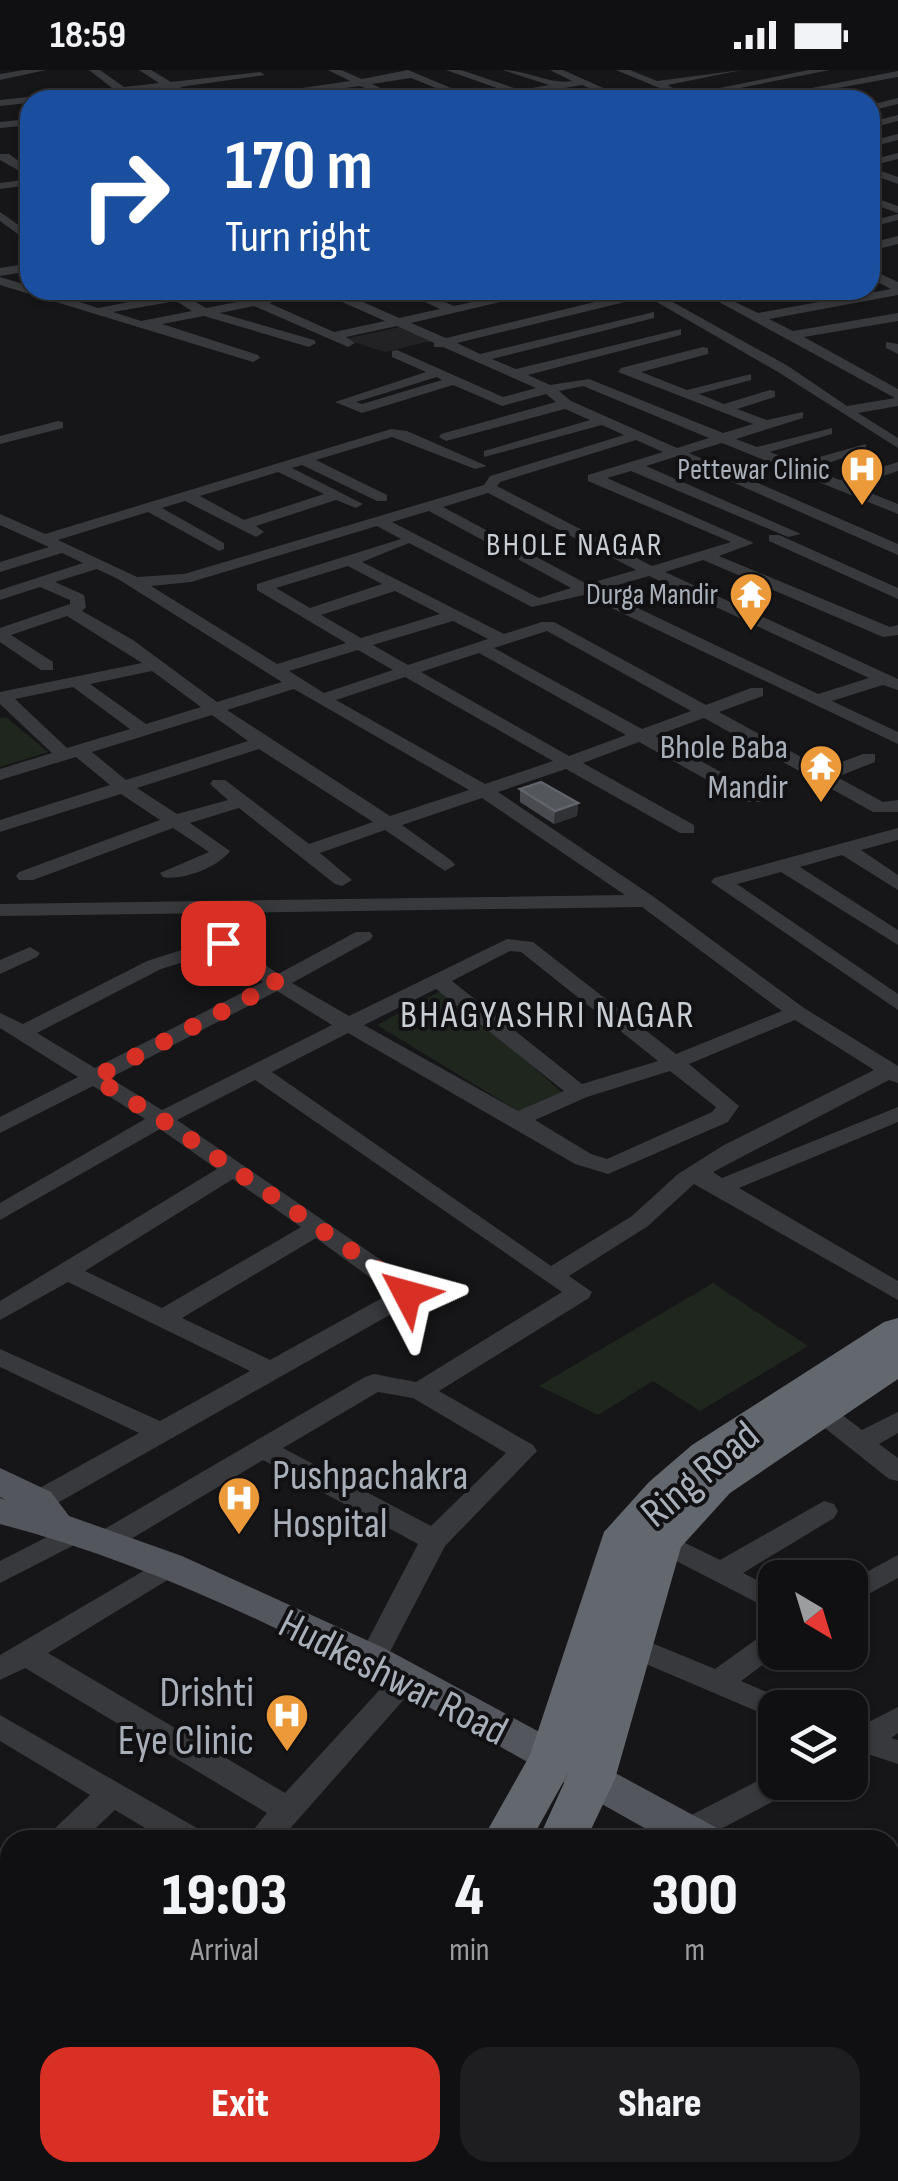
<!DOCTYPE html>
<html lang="en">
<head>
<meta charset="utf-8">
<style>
	:root { --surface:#101012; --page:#1e1e20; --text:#f1f3f6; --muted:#9c9d9f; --line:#303032; --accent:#d93025 }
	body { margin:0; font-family:"Sofia Sans Condensed",sans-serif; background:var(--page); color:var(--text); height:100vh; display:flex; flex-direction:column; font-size:38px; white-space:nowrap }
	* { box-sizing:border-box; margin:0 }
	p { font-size:32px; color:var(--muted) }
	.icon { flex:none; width:55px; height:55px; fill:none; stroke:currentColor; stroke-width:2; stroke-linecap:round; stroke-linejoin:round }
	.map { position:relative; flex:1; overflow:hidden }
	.sheet { position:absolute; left:0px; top:1760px; width:900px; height:352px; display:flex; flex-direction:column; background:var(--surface); border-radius:30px 30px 0 0; box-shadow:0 2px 8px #0004,0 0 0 2px var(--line) }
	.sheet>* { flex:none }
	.top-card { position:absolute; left:20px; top:20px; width:860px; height:210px; border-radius:30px; box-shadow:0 2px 8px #0004,0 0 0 2px var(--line); background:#1a4fa0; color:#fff; overflow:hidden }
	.needle { width:65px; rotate:142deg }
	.tools { position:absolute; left:758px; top:1490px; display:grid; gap:20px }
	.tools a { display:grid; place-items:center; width:110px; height:110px; border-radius:20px; background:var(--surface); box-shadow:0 2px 8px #0004,0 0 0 2px var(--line); font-size:50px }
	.pin { position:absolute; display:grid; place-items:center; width:85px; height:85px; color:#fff; margin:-42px; border-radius:20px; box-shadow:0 5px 15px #0006 }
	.me { position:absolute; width:110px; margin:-55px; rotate:309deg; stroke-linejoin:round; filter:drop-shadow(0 0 8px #0008) }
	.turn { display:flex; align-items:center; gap:35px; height:210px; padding:0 40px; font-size:45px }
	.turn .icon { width:130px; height:130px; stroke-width:2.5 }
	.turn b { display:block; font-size:70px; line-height:85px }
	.eta { display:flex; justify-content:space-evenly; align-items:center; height:170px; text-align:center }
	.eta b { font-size:60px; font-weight:800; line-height:70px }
	.primary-button { display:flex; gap:20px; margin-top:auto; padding:20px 40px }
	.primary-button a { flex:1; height:115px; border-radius:30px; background:var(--accent); color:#fff; font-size:40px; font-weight:800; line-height:115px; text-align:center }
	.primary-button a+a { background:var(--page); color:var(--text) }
	.status { display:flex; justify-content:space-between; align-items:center; height:70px; padding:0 50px; background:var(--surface); direction:ltr }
	.status svg { height:28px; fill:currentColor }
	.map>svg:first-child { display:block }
	.built { fill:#222225 }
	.green { fill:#1e261e }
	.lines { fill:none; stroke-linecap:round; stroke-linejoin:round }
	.minor { fill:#37393d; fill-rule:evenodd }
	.major { fill:#53565c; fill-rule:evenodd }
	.highway { fill:#63676e; fill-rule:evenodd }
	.wall { fill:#494b50 }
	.shaded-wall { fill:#303235 }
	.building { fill:#53565b; stroke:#61646a; stroke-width:2.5 }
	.route { stroke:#d93025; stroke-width:18; stroke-dasharray:0 32.4 }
	.labels { text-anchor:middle; stroke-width:8; stroke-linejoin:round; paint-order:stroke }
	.far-poi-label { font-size:30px; fill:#a8afb8; stroke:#111113; text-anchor:end }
	.far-neighbourhood-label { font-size:32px; letter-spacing:2.5px; fill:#c9cdd4; stroke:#111113 }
	.poi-label { font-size:35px; fill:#a8afb8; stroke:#111113; text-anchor:end }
	.neighbourhood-label { font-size:38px; letter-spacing:2.5px; fill:#c9cdd4; stroke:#111113 }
	.near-street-label { font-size:42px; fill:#a8afb8; stroke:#111113 }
	.near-poi-label { font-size:42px; fill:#a8afb8; stroke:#111113; text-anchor:start }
</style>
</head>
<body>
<div class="status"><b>18:59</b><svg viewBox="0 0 49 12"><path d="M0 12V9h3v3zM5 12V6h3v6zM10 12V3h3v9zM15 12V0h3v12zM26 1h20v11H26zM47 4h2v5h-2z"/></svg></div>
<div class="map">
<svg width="898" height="2111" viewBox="0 0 898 2111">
	<rect width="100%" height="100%" fill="#161618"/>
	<path class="built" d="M 400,257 L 431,271 L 385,282 L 344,269 Z"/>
	<path class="green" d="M 6,647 L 48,682 L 0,697 L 0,648 Z
		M 444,919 L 565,1025 L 520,1042 L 377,955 Z
		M 713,1213 L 808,1276 L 700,1341 L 653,1311 L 598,1345 L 539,1316 Z"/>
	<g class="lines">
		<path class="minor" d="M 24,0 L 46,0 L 0,10 L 0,4 Z
			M 89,0 L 100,0 L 124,17 L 159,13 L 139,0 L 151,0 L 171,12 L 260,2 L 265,5 L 180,17 L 201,30 L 189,30 L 168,18 L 0,36 L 0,30 L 112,18 Z
			M 328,0 L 341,0 L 362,9 L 408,0 L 480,30 L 466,30 L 411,8 L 372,14 L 406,30 L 393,30 L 360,16 L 292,25 L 298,30 L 280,27 L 219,30 L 350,11 Z
			M 446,0 L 461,0 L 520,20 L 549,15 L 503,0 C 527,0 551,15 572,11 L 550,0 L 563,0 L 630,30 L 616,30 L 582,15 L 519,26 Z
			M 616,0 L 630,0 L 657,11 L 742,0 L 668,15 L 674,19 L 669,22 Z
			M 809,0 L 830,0 L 685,29 L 680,26 Z
			M 898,1 L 898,7 L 772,30 L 751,30 Z
			M 898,28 L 898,34 L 870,41 L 870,35 Z
			M 898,45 L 898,51 L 870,58 L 870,52 Z
			M 30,49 L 30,55 L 0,58 L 0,52 Z
			M 898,64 L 898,70 L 870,77 L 870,71 Z
			M 898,83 L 898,89 L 870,96 L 870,90 Z
			M 0,84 L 9,84 L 30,99 L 30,107 L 0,90 Z
			M 870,97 L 898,107 L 898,114 L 870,104 Z
			M 30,109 L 30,115 L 0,119 L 0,113 Z
			M 870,126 L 898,136 L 898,143 L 870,133 Z
			M 0,142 L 30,163 L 30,173 L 0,151 Z
			M 898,144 L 898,150 L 870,157 L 870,151 Z
			M 898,166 L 898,174 L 870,181 L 870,173 Z
			M 30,193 L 30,201 L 0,206 L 0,198 Z
			M 870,199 L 898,212 L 898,225 L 769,249 L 793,261 L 898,243 L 898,251 L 804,267 L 898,319 L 898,336 L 858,343 L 898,368 L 898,378 L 778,302 L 636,220 L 651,220 L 788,296 L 847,336 L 895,328 L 697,220 L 713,220 L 725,226 L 781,220 L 735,232 L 758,243 L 891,219 L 870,208 Z
			M 0,207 L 30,216 L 30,220 L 65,227 L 105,220 L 132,220 L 80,232 L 98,238 L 166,225 L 160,220 L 221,220 L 189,228 L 206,238 L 298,220 L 336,220 L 399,248 L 440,239 L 400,220 L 417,220 L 454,236 L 528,220 L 551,220 L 411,253 L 446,268 L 611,228 L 602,220 L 616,220 L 625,226 L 625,232 L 457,273 L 480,284 L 654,242 L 654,248 L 492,289 L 516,299 L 681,259 L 681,265 L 528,305 L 550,315 L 589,309 L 723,363 L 753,354 L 618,302 L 621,298 L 703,277 L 708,278 L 708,284 L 641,302 L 687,320 L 751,304 L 751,310 L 699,324 L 724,334 L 770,320 L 775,321 L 775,327 L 737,339 L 767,350 L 803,342 L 803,348 L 736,369 L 757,377 L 832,358 L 832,364 L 770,382 L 798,393 L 866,374 L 866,380 L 811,399 L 840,410 L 898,392 L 898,401 L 853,416 L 898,434 L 898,444 L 722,373 L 689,383 L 898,474 L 898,485 L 675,387 L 646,396 L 801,464 L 788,467 L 631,401 L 607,408 L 754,473 L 719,486 L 890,557 L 898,555 L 898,565 L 883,567 L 703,490 L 665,502 L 898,609 L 898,620 L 883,615 L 832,631 L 898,662 L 898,674 L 584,525 L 532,537 L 409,473 L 362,492 L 504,564 L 542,552 L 554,552 L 706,635 L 751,618 L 763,618 L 763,626 L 719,642 L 823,699 L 863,684 L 875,684 L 875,692 L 837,707 L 883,732 L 898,730 L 898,742 L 873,742 L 704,648 L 655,666 L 761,724 L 761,732 L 747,732 L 639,672 L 583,693 L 694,755 L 694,763 L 680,763 L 566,699 L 498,722 L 654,827 L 804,938 L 898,996 L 898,1013 L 889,1010 L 713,1102 L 722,1108 L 898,1037 L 898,1052 L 739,1118 L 898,1211 L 898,1230 L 694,1114 L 648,1156 L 569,1206 L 592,1222 L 589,1228 L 439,1321 L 533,1375 L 537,1381 L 445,1476 L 382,1597 L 372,1600 L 362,1597 L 358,1589 L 418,1474 L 263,1390 L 116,1478 L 106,1481 L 96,1478 L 92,1471 L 96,1464 L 365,1307 L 374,1304 L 416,1312 L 562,1222 L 255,1010 L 177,1050 L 397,1201 L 419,1224 L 416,1230 L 38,1444 L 28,1447 L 18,1444 L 14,1437 L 18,1430 L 139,1363 L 0,1297 L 0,1279 L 160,1351 L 250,1301 L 68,1212 L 0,1250 L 0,1231 L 217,1099 L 160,1059 L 0,1150 L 0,1133 L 145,1049 L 93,1016 L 0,1063 L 0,1047 L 78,1007 L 0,958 L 0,943 L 23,954 L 147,891 L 213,870 L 217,858 L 224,856 L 234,862 L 233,871 L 278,904 L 356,862 L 370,862 L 373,866 L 370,870 L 292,913 L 349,946 L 507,869 L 533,872 L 676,984 L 782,941 L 642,837 L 0,846 L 0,834 L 625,825 L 482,728 L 402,755 L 452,791 L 455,795 L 445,801 L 385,760 L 320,783 L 352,810 L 342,816 L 335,814 L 239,738 L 190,753 L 230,781 C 218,797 183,811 163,807 L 160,803 L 209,782 L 173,758 L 33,810 L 19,810 L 16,806 L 19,802 L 160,750 L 121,724 L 0,762 L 0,750 L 110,715 L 76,687 L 0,710 L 0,699 L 52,683 L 0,634 L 0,622 L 142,593 L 67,546 L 11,565 L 53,592 L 53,600 L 41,600 L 0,572 L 0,558 L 70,534 L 70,530 L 40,517 L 0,530 L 0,520 L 83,493 L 62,483 L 0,502 L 0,492 L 49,477 L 0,455 L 0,444 L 45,464 L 391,359 L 407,361 L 487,396 L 475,399 L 392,367 L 316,390 L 387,425 L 387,431 L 377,431 L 302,395 L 292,398 L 363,434 L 356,438 L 336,430 L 256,456 L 264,462 L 256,467 L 185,431 L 162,438 L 224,473 L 224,479 L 219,481 L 148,442 L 58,470 L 137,507 L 184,504 L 484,415 L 490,406 L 624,365 L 602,355 L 484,387 L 484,381 L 590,350 L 565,339 L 446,371 L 439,367 L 441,364 L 556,332 L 546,324 L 502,336 L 453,315 L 362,343 L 335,332 L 426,302 L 392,287 L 392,281 L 397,280 L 503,327 L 536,318 L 443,277 L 434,277 L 434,273 L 397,256 L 346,267 L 355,273 L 348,277 L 254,236 L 220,243 L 314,270 L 316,273 L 309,277 L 204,246 L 162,254 L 258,285 L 260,288 L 253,292 L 0,215 ZM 322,222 L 322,223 L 385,251 L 334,262 L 269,233 ZM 176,231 L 192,241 L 141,251 L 113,242 ZM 437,307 L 442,310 L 362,334 L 356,332 ZM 583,316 L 709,368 L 677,378 L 571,331 L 559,321 ZM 636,370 L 663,382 L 588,405 L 588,411 L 731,472 L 652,496 L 497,416 L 500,412 ZM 278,402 L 324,424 L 244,450 L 200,426 ZM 488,423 L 636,500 L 587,514 L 443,437 ZM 429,441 L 571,518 L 539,528 L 392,452 ZM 377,456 L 401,469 L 257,514 L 257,520 L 346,573 L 277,594 L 151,516 L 191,512 ZM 348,496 L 382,514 L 310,538 L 276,518 ZM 97,499 L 118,509 L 282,612 L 217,632 L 133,570 L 82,541 L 86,537 L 84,525 L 55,512 ZM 649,506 L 869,608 L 818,624 L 600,520 ZM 395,521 L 440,544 L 361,568 L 321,545 ZM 453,551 L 488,569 L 408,595 L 373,575 ZM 547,561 L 691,641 L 642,659 L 494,578 ZM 358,580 L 393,600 L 324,623 L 289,601 ZM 479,583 L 626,665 L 569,686 L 421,602 ZM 152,601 L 201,637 L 146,654 L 90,614 ZM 405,607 L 553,691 L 485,714 L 336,630 ZM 73,617 L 130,659 L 67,678 L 15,629 ZM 294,619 L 469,720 L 390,746 L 227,640 ZM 212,645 L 248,671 L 126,710 L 92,682 ZM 259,679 L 373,752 L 309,774 L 225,710 L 213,710 L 210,714 L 228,730 L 177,744 L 137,718 ZM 220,881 L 263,912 L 95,998 L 37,963 L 161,899 ZM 510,881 L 521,882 L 658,991 L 582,1014 L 452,911 ZM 436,919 L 564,1021 L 518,1041 L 364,955 ZM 277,921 L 332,955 L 162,1040 L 110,1008 ZM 795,950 L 874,1000 L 724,1075 L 678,1104 L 632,1146 L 551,1196 L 272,1002 L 348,963 L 575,1094 L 608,1104 L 728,1052 L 739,1036 L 689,994 ZM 670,1001 L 716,1037 L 712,1042 L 607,1089 L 591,1084 L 535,1050 L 587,1027 ZM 233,1109 L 301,1157 L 162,1238 L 85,1201 ZM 316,1168 L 391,1223 L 270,1290 L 182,1248 ZM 378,1322 L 413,1328 L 506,1383 L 431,1456 L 283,1378 Z
			M 886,272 L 898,274 L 898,284 L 886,278 Z
			M 58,351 L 63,352 L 63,358 L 0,374 L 0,366 Z
			M 769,465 L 779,465 L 898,518 L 898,529 L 769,471 Z
			M 898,758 L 898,770 L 861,780 L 898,805 L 898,820 L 842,785 L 800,797 L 898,860 L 898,875 L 781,802 L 737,814 L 898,924 L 898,940 L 711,812 L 714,808 Z
			M 30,877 L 40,883 L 37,887 L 0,904 L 0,890 Z
			M 820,1332 L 829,1335 L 862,1360 L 898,1342 L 898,1363 L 879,1374 L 898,1388 L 898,1411 L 889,1409 L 811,1347 L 807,1341 L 811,1335 Z
			M 824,1431 L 834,1434 L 838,1441 L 834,1448 L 743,1503 L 775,1519 L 775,1542 L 651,1478 L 647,1471 L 651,1464 L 661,1461 L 720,1490 Z
			M 78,1451 L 88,1454 L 92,1461 L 88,1468 L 0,1513 L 0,1491 Z
			M 898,1485 L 898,1508 L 850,1534 L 850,1511 Z
			M 169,1486 L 179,1489 L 183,1496 L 179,1503 L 48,1583 L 285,1723 L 396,1602 L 406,1599 L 416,1602 L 421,1610 L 280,1770 L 245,1770 L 267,1743 L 25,1598 L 0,1610 L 0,1585 Z
			M 775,1560 L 775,1582 L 780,1582 L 741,1611 L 785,1630 L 790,1638 L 775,1638 L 775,1649 L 620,1583 L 616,1575 L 620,1567 L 630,1564 L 715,1599 L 765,1563 Z
			M 898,1637 L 898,1663 L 891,1668 L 898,1670 L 898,1694 L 865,1683 L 850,1689 L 850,1657 L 859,1657 Z
			M 0,1645 L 202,1761 L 207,1770 L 137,1770 L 145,1758 L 115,1740 L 83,1770 L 47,1770 L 52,1761 L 90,1725 L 0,1671 Z
			M 775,1702 L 775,1712 L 797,1712 L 793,1721 L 700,1770 L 676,1770 L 671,1762 L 676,1753 Z
			M 10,1806 L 10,1839 L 0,1842 L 0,1809 Z
			M 10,1907 L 10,1943 L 0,1946 L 0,1910 Z
			M 10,2028 L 10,2067 L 0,2071 L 0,2032 Z
			M 890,2045 L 898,2046 L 898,2078 L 890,2077 Z
			M 511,2102 L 548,2102 L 545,2111 L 507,2111 Z
			M 738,2102 L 774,2102 L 774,2111 L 738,2111 Z"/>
		<path class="major" d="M 0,1398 L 51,1422 L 69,1446 L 182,1486 L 386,1579 L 717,1758 L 723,1770 L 666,1770 C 455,1653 234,1515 0,1454 L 0,1428 L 6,1430 L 0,1427 Z
			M 890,1831 L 898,1832 L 898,1868 L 890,1867 Z"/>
		<path class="highway" d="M 898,1248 L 898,1309 L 730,1423 L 681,1477 L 615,1709 L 586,1770 L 538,1770 L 570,1700 L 531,1770 L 482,1770 L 530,1685 L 604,1462 L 649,1412 L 692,1375 L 884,1252 Z
			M 217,2102 L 333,2102 L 329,2111 L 214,2111 Z"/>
	</g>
	<path class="wall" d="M 520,719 L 578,733 L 577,746 L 554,754 L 520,732 Z"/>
	<path class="shaded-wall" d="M 578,733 L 577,746 L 554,754 L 555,741 Z"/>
	<path class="building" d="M 541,712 L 578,733 L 555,741 L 520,719 Z"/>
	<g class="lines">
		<path class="route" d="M 223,873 L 277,913 L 94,1008 L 161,1049 L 388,1206 L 407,1224"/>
	</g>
	<defs>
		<g id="hospital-pin" transform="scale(2.25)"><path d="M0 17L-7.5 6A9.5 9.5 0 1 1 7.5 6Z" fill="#ec993a" stroke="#111113"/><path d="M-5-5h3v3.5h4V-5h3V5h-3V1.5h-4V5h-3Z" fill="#fff"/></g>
		<g id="temple-pin" transform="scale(2.25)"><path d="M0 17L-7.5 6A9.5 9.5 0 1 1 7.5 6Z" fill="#ec993a" stroke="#111113"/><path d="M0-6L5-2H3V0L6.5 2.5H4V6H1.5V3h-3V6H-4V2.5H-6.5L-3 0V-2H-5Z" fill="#fff"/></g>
	</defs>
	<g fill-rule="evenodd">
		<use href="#hospital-pin" x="862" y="399"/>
		<use href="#temple-pin" x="751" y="524"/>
		<use href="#temple-pin" x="821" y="696"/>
		<use href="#hospital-pin" x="239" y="1428"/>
		<use href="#hospital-pin" x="287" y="1645"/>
	</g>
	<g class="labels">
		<g class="far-poi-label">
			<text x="830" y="409">Pettewar Clinic</text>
			<text x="718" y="534">Durga Mandir</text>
		</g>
		<g class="far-neighbourhood-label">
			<text x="575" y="485">BHOLE NAGAR</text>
		</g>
		<g class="poi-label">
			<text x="788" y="688">Bhole Baba<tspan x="788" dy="40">Mandir</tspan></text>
		</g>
		<g class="neighbourhood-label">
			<text x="548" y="957">BHAGYASHRI NAGAR</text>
		</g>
		<g class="near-street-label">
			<text transform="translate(699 1403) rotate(-40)" y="15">Ring Road</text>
			<text transform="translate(394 1606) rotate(27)" y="15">Hudkeshwar Road</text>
		</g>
		<g class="near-poi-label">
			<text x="272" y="1419">Pushpachakra<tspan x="272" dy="48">Hospital</tspan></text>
			<text x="254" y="1636" text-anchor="end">Drishti<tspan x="254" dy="48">Eye Clinic</tspan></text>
		</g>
	</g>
</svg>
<div class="tools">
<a><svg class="needle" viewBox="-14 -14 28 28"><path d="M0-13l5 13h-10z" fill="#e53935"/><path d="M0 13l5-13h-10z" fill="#9c9d9f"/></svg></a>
<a><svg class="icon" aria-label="layers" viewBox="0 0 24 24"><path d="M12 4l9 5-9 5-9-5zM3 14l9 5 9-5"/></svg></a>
</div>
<div class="pin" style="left:223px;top:873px;background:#d93025"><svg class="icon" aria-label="arrive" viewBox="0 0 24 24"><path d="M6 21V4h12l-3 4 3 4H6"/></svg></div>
<svg class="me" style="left:407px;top:1224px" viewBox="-20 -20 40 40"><path d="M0-17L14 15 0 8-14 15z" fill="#d93025" stroke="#fff" stroke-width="4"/></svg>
<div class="top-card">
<div class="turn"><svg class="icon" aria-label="right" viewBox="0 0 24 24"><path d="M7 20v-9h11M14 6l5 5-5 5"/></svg><div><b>170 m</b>Turn right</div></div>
</div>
<section class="sheet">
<div class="eta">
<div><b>19:03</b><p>Arrival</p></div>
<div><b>4</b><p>min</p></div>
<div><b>300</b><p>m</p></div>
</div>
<div class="primary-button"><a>Exit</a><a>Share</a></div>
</section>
</div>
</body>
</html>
